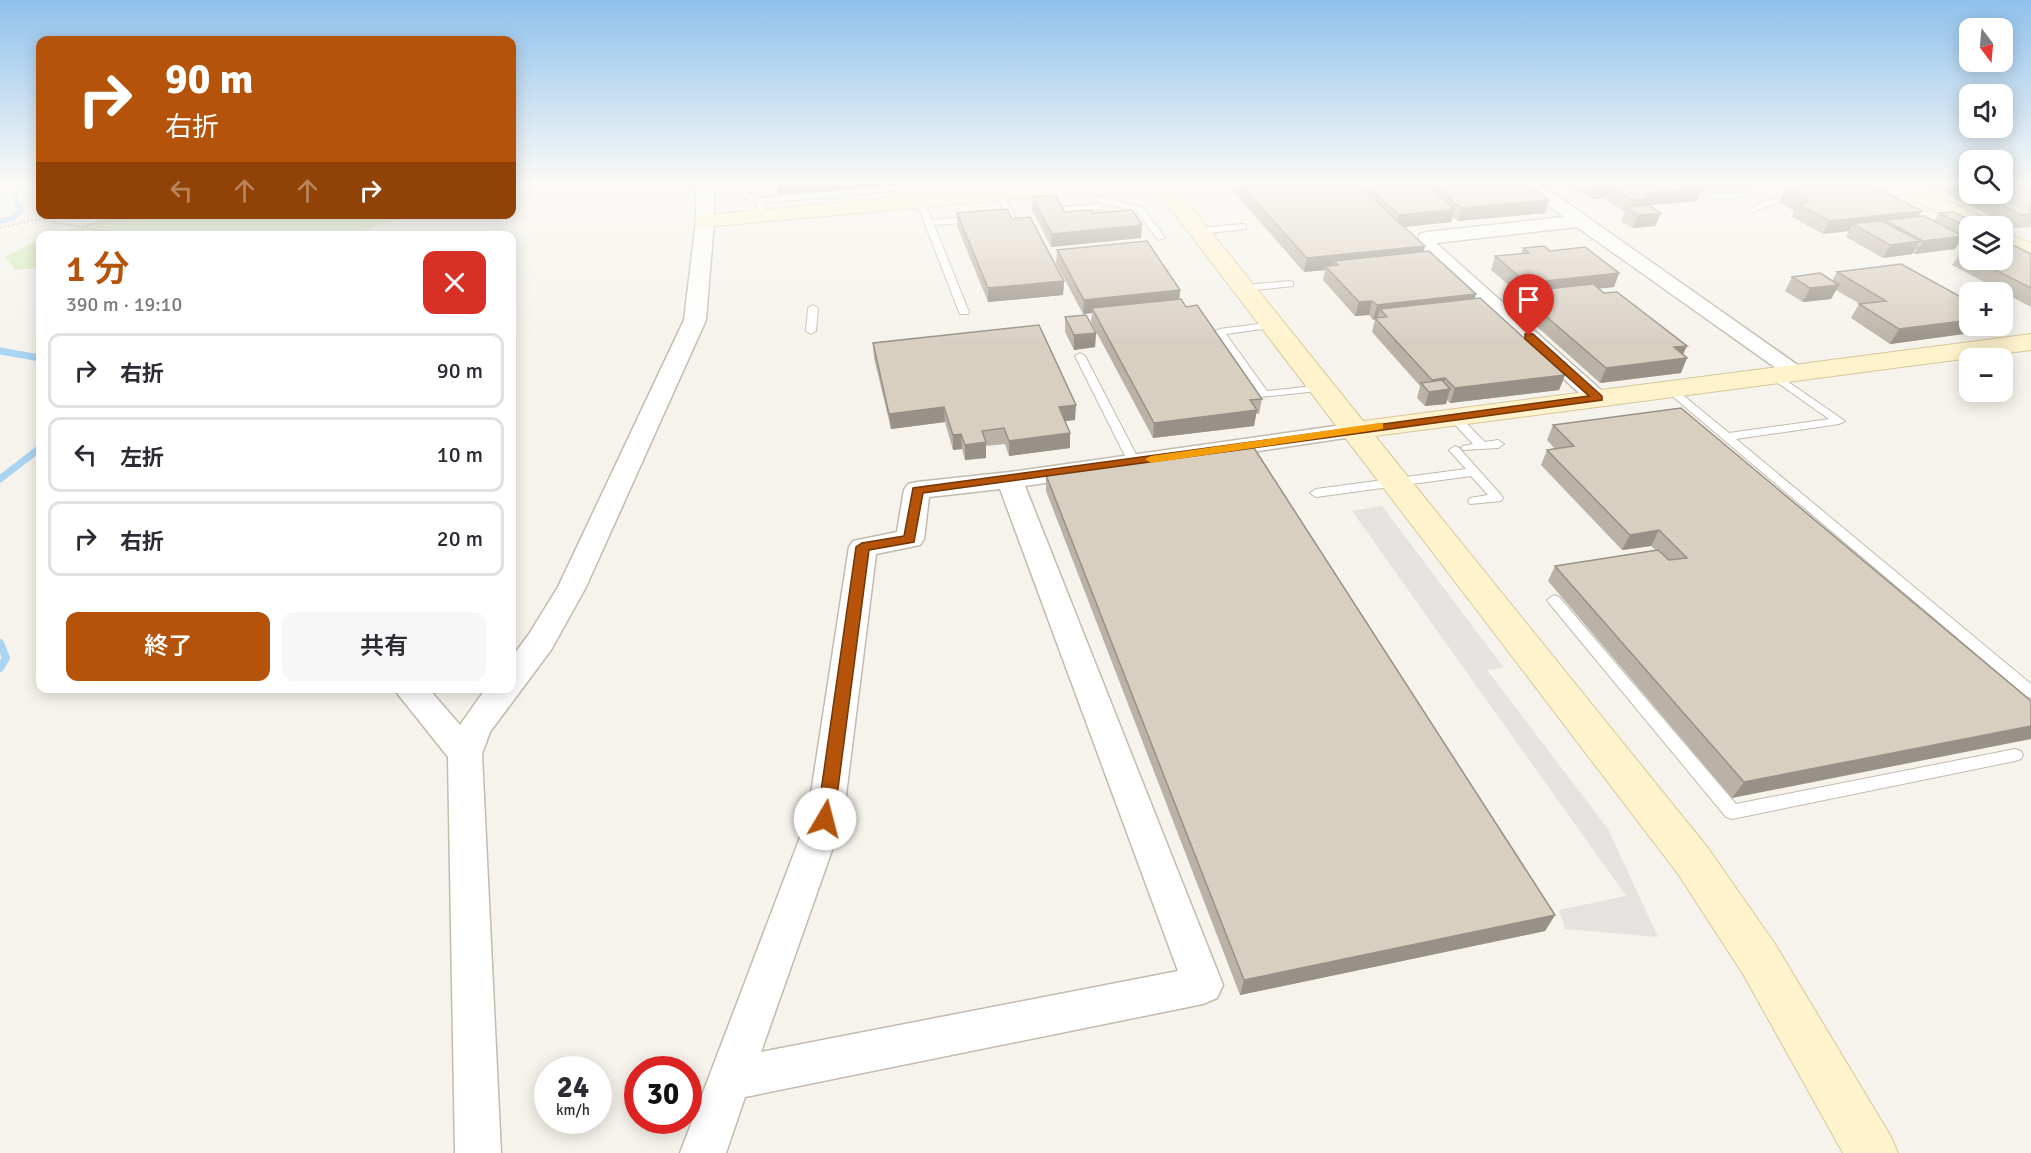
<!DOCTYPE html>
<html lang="ja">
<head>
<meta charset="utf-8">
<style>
	:root { --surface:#fff; --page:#f7f7f7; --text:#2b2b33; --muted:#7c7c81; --line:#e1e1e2; --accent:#b45309 }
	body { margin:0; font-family:Signika,"Noto Sans JP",sans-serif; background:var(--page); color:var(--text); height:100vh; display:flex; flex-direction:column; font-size:22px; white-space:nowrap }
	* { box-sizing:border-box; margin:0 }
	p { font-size:20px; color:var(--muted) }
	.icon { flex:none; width:33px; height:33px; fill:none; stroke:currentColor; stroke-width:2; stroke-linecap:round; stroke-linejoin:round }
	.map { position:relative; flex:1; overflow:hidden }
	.panel { position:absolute; left:36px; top:231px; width:480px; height:462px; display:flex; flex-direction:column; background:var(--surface); border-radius:12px; box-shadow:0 3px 15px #0003 }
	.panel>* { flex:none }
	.top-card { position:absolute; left:36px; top:36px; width:480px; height:183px; border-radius:12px; box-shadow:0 3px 15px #0003; background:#b45309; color:#fff; overflow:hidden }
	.needle { width:39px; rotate:164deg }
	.controls { position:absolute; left:1959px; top:18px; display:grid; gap:12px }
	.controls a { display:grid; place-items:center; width:54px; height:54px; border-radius:12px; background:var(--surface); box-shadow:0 3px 15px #0003; font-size:30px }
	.speed { position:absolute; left:534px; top:1056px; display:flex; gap:12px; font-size:30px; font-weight:700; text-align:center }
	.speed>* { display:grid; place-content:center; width:78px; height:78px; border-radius:50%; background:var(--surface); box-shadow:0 3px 15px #0003; line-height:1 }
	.speed small { font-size:15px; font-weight:400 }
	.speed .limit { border:9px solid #d22; background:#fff; color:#111 }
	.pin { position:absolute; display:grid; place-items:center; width:51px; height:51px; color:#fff; margin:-62px -26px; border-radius:50% 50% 50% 0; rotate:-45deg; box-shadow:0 0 6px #0007 }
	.pin .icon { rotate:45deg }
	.me { position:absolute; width:66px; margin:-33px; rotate:8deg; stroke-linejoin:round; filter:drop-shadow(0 0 4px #0008) }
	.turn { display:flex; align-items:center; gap:21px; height:126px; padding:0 30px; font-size:27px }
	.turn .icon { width:78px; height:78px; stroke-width:2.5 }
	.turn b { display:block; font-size:42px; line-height:51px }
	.lanes { display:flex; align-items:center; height:57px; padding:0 30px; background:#0003; justify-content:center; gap:30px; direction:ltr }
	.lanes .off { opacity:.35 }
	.round { display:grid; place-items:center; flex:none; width:63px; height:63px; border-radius:12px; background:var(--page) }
	.summary { display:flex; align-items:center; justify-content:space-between; height:102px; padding:0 30px }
	h1 { font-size:36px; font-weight:600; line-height:45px; color:var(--accent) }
	.primary-button { display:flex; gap:12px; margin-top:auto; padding:12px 30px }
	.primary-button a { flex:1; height:69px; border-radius:12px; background:var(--accent); color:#fff; font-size:24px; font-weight:600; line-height:69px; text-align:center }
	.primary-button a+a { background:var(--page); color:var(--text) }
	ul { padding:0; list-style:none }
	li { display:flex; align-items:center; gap:18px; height:75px; margin:0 12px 9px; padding:0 18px; border:3px solid var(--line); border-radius:12px }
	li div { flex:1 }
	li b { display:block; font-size:22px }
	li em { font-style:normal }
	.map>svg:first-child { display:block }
	.green { fill:#d2eab5 }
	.parking { fill:#e5e3e0 }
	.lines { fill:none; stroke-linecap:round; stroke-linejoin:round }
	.stream-far2 { stroke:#a9d4f2; stroke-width:5 }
	.stream-far1 { stroke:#a9d4f2; stroke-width:7 }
	.stream { stroke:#a9d4f2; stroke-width:8 }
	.lane-casing { stroke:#c2bbae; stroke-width:2 }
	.street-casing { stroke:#c2bbae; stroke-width:3 }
	.secondary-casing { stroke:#d6c79b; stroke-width:2 }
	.path { stroke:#c4b79f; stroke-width:2; stroke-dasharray:2 2; stroke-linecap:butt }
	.lane { fill:#fff; fill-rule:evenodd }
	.street { fill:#fff; fill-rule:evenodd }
	.secondary { fill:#fff3cd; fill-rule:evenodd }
	.wall { fill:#bab2a6 }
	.shaded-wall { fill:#979187 }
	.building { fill:#d8cfc1; stroke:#979187; stroke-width:1.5 }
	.route { fill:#b45309; stroke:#753606; stroke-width:1.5 }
	.slow { fill:#f59e0b }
</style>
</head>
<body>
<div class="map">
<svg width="2031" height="1153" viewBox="0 0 2031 1153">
	<rect width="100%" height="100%" fill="#f6f3ec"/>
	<path class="green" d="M 115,215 L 115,214 L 409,215 L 350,235 L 52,235 Z
		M 40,239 L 40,268 L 15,270 L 5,257 Z"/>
	<path class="parking" d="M 1676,183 L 1743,183 L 1763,195 L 1704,201 Z
		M 1382,506 L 1504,668 L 1487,670 L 1608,829 L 1658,937 L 1565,929 L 1559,910 L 1626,896 L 1352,511 Z"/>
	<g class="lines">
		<path class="stream-far2" d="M 0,221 L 13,218 L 21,211 L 15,198 L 21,183"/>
		<path class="stream-far1" d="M 0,351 L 40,358
			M 0,479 L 40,448"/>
		<path class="stream" d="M 0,643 L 6,658 L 0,668"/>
		<g class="lane-casing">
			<path id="lane" d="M 736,183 L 744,183 L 745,191 L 760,198 L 926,183 L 960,183 L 956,185 L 764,203 L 765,208 L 761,211 L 758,210 L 755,202 L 738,194 Z
				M 1911,190 L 1914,190 L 1914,194 L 1871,196 L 1867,194 L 1871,192 Z
				M 997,192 L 1004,194 L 1015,216 L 1014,218 L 993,220 L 989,217 L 993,214 L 1006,214 L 996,194 Z
				M 1746,192 L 1749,192 L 1749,196 L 1715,200 L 1711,197 L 1715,194 Z
				M 1094,195 L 1142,207 L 1165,238 L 1158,240 L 1136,211 L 1091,200 L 1090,198 Z
				M 1795,196 L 1798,197 L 1798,201 L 1775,203 L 1753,212 L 1749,209 L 1771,199 Z
				M 917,199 L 923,199 L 932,220 L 974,216 L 978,219 L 974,222 L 934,225 L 969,312 L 968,314 L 960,314 L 959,312 L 916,201 Z
				M 1100,204 L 1104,207 L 1103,209 L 1063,213 L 1059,210 L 1063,207 Z
				M 1243,224 L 1246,225 L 1246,229 L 1199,234 L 1195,231 L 1199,228 Z
				M 1290,281 L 1293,282 L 1293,286 L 1245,291 L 1240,288 L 1245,285 Z
				M 813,305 L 818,308 L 816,331 L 811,334 L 806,331 L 808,308 Z
				M 1274,322 L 1279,325 L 1278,327 L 1226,334 L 1267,391 L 1323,385 L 1328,388 L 1327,390 L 1260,397 L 1214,332 L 1219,329 Z
				M 1080,353 L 1085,356 L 1140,462 L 1138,465 L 1134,466 L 1128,462 L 1075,356 Z
				M 1775,373 L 1845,421 L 1839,424 L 1736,439 L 2031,684 L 2031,698 L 2026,696 L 1664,389 L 1669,386 L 1673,387 L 1729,433 L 1829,419 L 1771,378 L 1771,374 Z
				M 1454,414 L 1458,415 L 1485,442 L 1498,440 L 1504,444 L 1498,448 L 1463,450 L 1461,448 L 1463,446 L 1473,444 L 1448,417 Z
				M 1455,446 L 1459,448 L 1501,495 L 1503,498 L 1501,501 L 1470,504 L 1468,501 L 1470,498 L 1488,495 L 1471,476 L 1316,497 L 1310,493 L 1316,489 L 1466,469 L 1449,450 Z
				M 1554,595 L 1559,597 L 1736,804 L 2015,749 L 2021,751 L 2023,755 L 2021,759 L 2015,761 L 1732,819 L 1726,817 L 1549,603 L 1547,600 Z"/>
		</g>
		<g class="street-casing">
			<path id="street" d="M 696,183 L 714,183 L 714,221 L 706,320 L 586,587 L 551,650 L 490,732 L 482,754 L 501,1153 L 455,1153 L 448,757 L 393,688 L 428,688 L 460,725 L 486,688 L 512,688 L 512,657 L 529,634 L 558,587 L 684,320 L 696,221 Z
				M 1519,183 L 1539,183 L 1809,373 L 1806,378 L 1790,378 L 1577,227 L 1436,243 L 1610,398 L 1606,403 L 1590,403 L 1417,244 L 1420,234 L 1427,232 L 1564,217 Z
				M 1356,423 L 1365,425 L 1368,430 L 1365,435 L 1025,486 L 1223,985 L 1217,998 L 1203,1004 L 745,1097 L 726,1153 L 680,1153 L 807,819 L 849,547 L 853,541 L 897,532 L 904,490 L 908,484 L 917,482 L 1010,472 ZM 1000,489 L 1178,971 L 761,1052 L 843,819 L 876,554 L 920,545 L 924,539 L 929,497 Z"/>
		</g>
		<g class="secondary-casing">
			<path id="secondary" d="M 1051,183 L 1131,183 L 1121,189 L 705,227 L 698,225 L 694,221 L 698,217 L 705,215 Z
				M 1151,183 L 1172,183 L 1363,421 L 2031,334 L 2031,350 L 1375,436 L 1708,848 L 1775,944 L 1890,1135 L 1898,1153 L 1843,1153 L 1743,974 L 1678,874 Z
				M 1884,183 L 1910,183 L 1990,221 L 1993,226 L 1970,228 L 1887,187 Z
				M 2002,231 L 2031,243 L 2031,258 L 2002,246 Z"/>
		</g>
		<path class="path" d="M 87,225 L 164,214
			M 0,228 L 38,219 L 133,236"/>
		<use href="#lane" class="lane"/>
		<use href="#street" class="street"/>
		<use href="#secondary" class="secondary"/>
	</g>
	<path class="wall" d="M 1227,183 L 1356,183 L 1364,190 L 1365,184 L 1370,183 L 1424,183 L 1425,184 L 1425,183 L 1527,183 L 1549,200 L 1545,213 L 1458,221 L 1453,217 L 1451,222 L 1404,227 L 1423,251 L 1476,294 L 1475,298 L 1565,375 L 1559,390 L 1450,403 L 1447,400 L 1446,404 L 1425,406 L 1417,398 L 1420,386 L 1372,332 L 1375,319 L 1373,320 L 1369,315 L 1355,316 L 1323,280 L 1325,270 L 1304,272 L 1227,184 Z
		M 1565,183 L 1695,183 L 1703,188 L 1697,201 L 1650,205 L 1661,213 L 1655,226 L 1633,228 L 1621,221 L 1625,212 L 1604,198 L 1592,199 Z
		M 1926,183 L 1970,183 L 1970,194 L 2002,194 L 2031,183 L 2031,227 L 2014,228 Z
		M 1785,189 L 1919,216 L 1934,221 L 1939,213 L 1970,226 L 1970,246 L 1960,241 L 1955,249 L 1915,254 L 1913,253 L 1912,254 L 1883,258 L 1846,237 L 1849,231 L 1823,234 L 1792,217 L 1794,211 L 1779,202 Z
		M 1032,197 L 1065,212 L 1093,213 L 1141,238 L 1051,247 L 1032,210 Z
		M 957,213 L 1064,281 L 1063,295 L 988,302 L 957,226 Z
		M 2010,246 L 2031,254 L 2031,307 L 1952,265 L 1961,252 L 1970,251 L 1970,260 L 2002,260 Z
		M 1523,248 L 1550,251 L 1619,273 L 1614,287 L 1598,288 L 1683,354 L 1681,373 L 1600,383 L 1514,306 L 1518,293 L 1491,270 L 1495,256 L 1521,254 Z
		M 1057,250 L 1180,290 L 1179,299 L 1262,399 L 1259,414 L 1256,414 L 1254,426 L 1153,438 L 1091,322 L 1092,313 L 1083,314 L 1056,263 Z
		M 1837,272 L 1970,326 L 1989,326 L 1986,331 L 1890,344 L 1851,318 L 1859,304 L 1860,304 L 1836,290 L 1831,299 L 1803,302 L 1785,291 L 1792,277 L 1832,281 Z
		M 1065,317 L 1096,333 L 1095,347 L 1074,350 L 1065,332 Z
		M 873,343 L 1075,420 L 1065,421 L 1070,448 L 1009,456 L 1005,444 L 986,446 L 986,458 L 965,460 L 962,449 L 953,450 L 945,422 L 891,429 L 874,358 Z
		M 1553,425 L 2031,701 L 1732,798 L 1548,581 L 1555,566 L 1655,550 L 1651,546 L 1622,550 L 1541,465 L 1547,450 L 1555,449 L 1547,440 Z
		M 1046,475 L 1555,915 L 1545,931 L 1240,995 L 1046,491 Z"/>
	<path class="shaded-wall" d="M 777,183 L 920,183 L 778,195 Z
		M 1609,185 L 1604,198 L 1592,199 L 1597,186 Z
		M 1703,188 L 1697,201 L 1650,205 L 1648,211 L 1629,209 L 1632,200 L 1646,194 Z
		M 1549,200 L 1545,213 L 1458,221 L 1461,208 Z
		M 1455,209 L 1451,222 L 1395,228 L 1399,215 Z
		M 1922,211 L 1914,224 L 1885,220 L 1881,228 L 1853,224 L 1849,231 L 1823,234 L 1830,221 Z
		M 1661,213 L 1655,226 L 1633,228 L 1638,215 Z
		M 1142,225 L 1141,238 L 1051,247 L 1052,234 Z
		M 1963,236 L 1955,249 L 1915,254 L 1923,241 Z
		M 1920,241 L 1912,254 L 1883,258 L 1890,245 Z
		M 2013,241 L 2004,255 L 2002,255 L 2002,242 Z
		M 1425,246 L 1421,260 L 1338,265 L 1334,261 L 1333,269 L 1325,266 L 1325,270 L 1304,272 L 1307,258 Z
		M 1619,273 L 1614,287 L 1524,297 L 1522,296 L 1527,283 Z
		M 1064,281 L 1063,295 L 988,302 L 988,288 Z
		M 1839,285 L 1831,299 L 1803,302 L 1810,288 Z
		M 1180,290 L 1179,304 L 1092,308 L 1092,313 L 1083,314 L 1084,300 Z
		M 1476,294 L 1472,308 L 1387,317 L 1380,309 L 1377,319 L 1375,318 L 1375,319 L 1373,320 L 1377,305 Z
		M 1372,301 L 1369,315 L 1355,316 L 1359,302 Z
		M 1970,320 L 1970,326 L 1989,326 L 1986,331 L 1890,344 L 1899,329 Z
		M 1096,333 L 1095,347 L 1074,350 L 1074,335 Z
		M 1687,346 L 1681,359 L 1687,358 L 1681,373 L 1600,383 L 1606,368 L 1674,347 Z
		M 1565,375 L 1559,390 L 1450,403 L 1455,388 Z
		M 1445,378 L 1442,390 L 1450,389 L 1446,404 L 1425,406 L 1432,380 Z
		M 1076,405 L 1075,420 L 1058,422 L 1059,407 Z
		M 944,407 L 945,422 L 891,429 L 889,414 Z
		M 1257,410 L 1254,426 L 1153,438 L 1154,423 Z
		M 1070,433 L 1070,448 L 1009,456 L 1009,441 Z
		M 961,434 L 962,449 L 953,450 L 953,435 Z
		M 986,442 L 986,458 L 965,460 L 965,445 Z
		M 1659,530 L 1651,546 L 1622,550 L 1630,535 Z
		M 2031,726 L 2031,739 L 1732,798 L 1744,782 Z
		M 1555,915 L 1545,931 L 1240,995 L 1244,980 Z"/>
	<path class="building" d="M 1239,183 L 1356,183 L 1425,246 L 1307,258 Z
		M 1375,183 L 1424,183 L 1455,209 L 1399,215 L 1365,184 Z
		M 1431,183 L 1527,183 L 1549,200 L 1461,208 Z
		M 1592,183 L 1695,183 L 1703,188 L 1646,194 L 1653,198 L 1632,200 L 1609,185 L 1597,186 Z
		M 1858,183 L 1867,183 L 1922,211 L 1830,221 L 1798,204 L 1809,202 L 1785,189 Z
		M 1958,183 L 1970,183 L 1970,189 Z
		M 2002,183 L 2031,183 L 2031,214 L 2022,215 L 1979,194 L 2002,194 Z
		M 1055,195 L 1065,212 L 1091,210 L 1093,213 L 1132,210 L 1142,225 L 1052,234 L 1032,197 Z
		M 1648,205 L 1661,213 L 1638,215 L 1626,207 Z
		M 1007,209 L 1012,219 L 1030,217 L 1064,281 L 988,288 L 957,213 Z
		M 1953,212 L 1983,226 L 1970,226 L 1970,228 L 1939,213 Z
		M 1924,216 L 1963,236 L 1923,241 L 1885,220 Z
		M 1882,221 L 1920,241 L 1890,245 L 1853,224 Z
		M 2002,236 L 2013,241 L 2002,242 Z
		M 1147,241 L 1180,290 L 1084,300 L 1057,250 Z
		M 2013,245 L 2031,254 L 2031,288 L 1976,260 L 2002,260 L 2002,247 Z
		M 1544,246 L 1550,251 L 1585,247 L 1619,273 L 1527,283 L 1495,256 L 1529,253 L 1523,248 Z
		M 1429,251 L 1476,294 L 1377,305 L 1372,301 L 1359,302 L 1325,266 L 1338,265 L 1334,261 Z
		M 1970,251 L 1970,256 L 1961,252 Z
		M 1901,264 L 1970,302 L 1970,320 L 1899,329 L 1859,304 L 1886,301 L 1837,272 Z
		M 1820,273 L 1839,285 L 1810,288 L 1792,277 Z
		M 1593,284 L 1604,293 L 1617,292 L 1687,346 L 1674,347 L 1687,358 L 1606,368 L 1518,292 Z
		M 1480,298 L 1565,375 L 1455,388 L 1445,378 L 1432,380 L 1375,318 L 1387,317 L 1380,309 Z
		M 1181,299 L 1186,307 L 1197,305 L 1262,399 L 1250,400 L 1257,410 L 1154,423 L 1092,308 Z
		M 1086,315 L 1096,333 L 1074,335 L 1065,317 Z
		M 1039,325 L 1076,405 L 1059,407 L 1070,433 L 1009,441 L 1004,428 L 982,431 L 986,442 L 965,445 L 961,434 L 953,435 L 944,407 L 889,414 L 873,343 Z
		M 1442,380 L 1450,389 L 1429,392 L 1421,383 Z
		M 1681,408 L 2031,701 L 2031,726 L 1744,782 L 1555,566 L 1658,550 L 1669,560 L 1687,558 L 1659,530 L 1630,535 L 1547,450 L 1574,446 L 1553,425 Z
		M 1254,448 L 1555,915 L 1244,980 L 1046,475 Z"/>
	<linearGradient id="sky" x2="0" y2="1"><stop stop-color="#8fc1ec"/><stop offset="0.53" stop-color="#fbfaf6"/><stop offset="1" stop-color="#fbfaf6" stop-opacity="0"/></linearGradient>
	<rect width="2031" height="345" fill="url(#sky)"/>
	<path class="route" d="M 1525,334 L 1533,334 L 1602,396 L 1602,400 L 923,493 L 914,542 L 869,550 L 834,819 L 831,824 L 819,824 L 817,819 L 856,547 L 862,543 L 904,536 L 913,488 L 1589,396 L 1525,339 Z"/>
	<path class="slow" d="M 1379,423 L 1383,424 L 1383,429 L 1151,463 L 1145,459 L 1151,456 Z"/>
</svg>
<div class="controls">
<a><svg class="needle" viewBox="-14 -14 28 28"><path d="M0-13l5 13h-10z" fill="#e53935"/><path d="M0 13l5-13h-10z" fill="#7c7c81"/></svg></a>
<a><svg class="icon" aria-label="sound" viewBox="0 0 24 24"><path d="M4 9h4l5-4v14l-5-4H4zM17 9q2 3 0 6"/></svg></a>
<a><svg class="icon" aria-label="search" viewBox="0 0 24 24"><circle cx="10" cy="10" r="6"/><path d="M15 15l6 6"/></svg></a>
<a><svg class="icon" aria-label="layers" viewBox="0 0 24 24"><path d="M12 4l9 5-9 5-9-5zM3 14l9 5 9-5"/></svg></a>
<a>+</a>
<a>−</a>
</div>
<div class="speed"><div>24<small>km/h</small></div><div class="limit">30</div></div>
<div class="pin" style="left:1529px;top:336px;background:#d93025"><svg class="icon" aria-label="arrive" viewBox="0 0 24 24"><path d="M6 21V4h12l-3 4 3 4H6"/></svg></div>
<svg class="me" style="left:825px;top:819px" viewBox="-20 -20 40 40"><circle r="19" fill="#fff"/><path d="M0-13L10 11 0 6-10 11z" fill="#b45309"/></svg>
<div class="top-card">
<div class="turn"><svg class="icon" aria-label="right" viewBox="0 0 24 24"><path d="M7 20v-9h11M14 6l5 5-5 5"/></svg><div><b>90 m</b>右折</div></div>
<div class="lanes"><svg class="icon off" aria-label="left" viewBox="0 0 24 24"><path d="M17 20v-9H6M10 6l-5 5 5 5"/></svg><svg class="icon off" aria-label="ahead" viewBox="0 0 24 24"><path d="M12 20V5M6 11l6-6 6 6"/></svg><svg class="icon off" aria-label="ahead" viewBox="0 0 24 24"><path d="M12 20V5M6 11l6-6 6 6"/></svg><svg class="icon" aria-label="right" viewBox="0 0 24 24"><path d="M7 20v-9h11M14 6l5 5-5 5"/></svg></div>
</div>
<section class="panel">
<div class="summary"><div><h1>1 分</h1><p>390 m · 19:10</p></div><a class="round" style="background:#d93025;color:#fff"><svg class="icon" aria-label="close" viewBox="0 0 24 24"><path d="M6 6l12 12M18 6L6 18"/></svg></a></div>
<ul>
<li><svg class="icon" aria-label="right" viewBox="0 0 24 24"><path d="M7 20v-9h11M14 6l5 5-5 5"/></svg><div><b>右折</b></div><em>90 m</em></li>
<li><svg class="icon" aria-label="left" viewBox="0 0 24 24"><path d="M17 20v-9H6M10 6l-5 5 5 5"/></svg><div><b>左折</b></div><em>10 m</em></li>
<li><svg class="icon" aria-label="right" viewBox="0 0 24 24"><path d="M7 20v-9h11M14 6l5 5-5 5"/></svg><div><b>右折</b></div><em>20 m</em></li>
</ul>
<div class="primary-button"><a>終了</a><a>共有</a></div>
</section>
</div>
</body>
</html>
